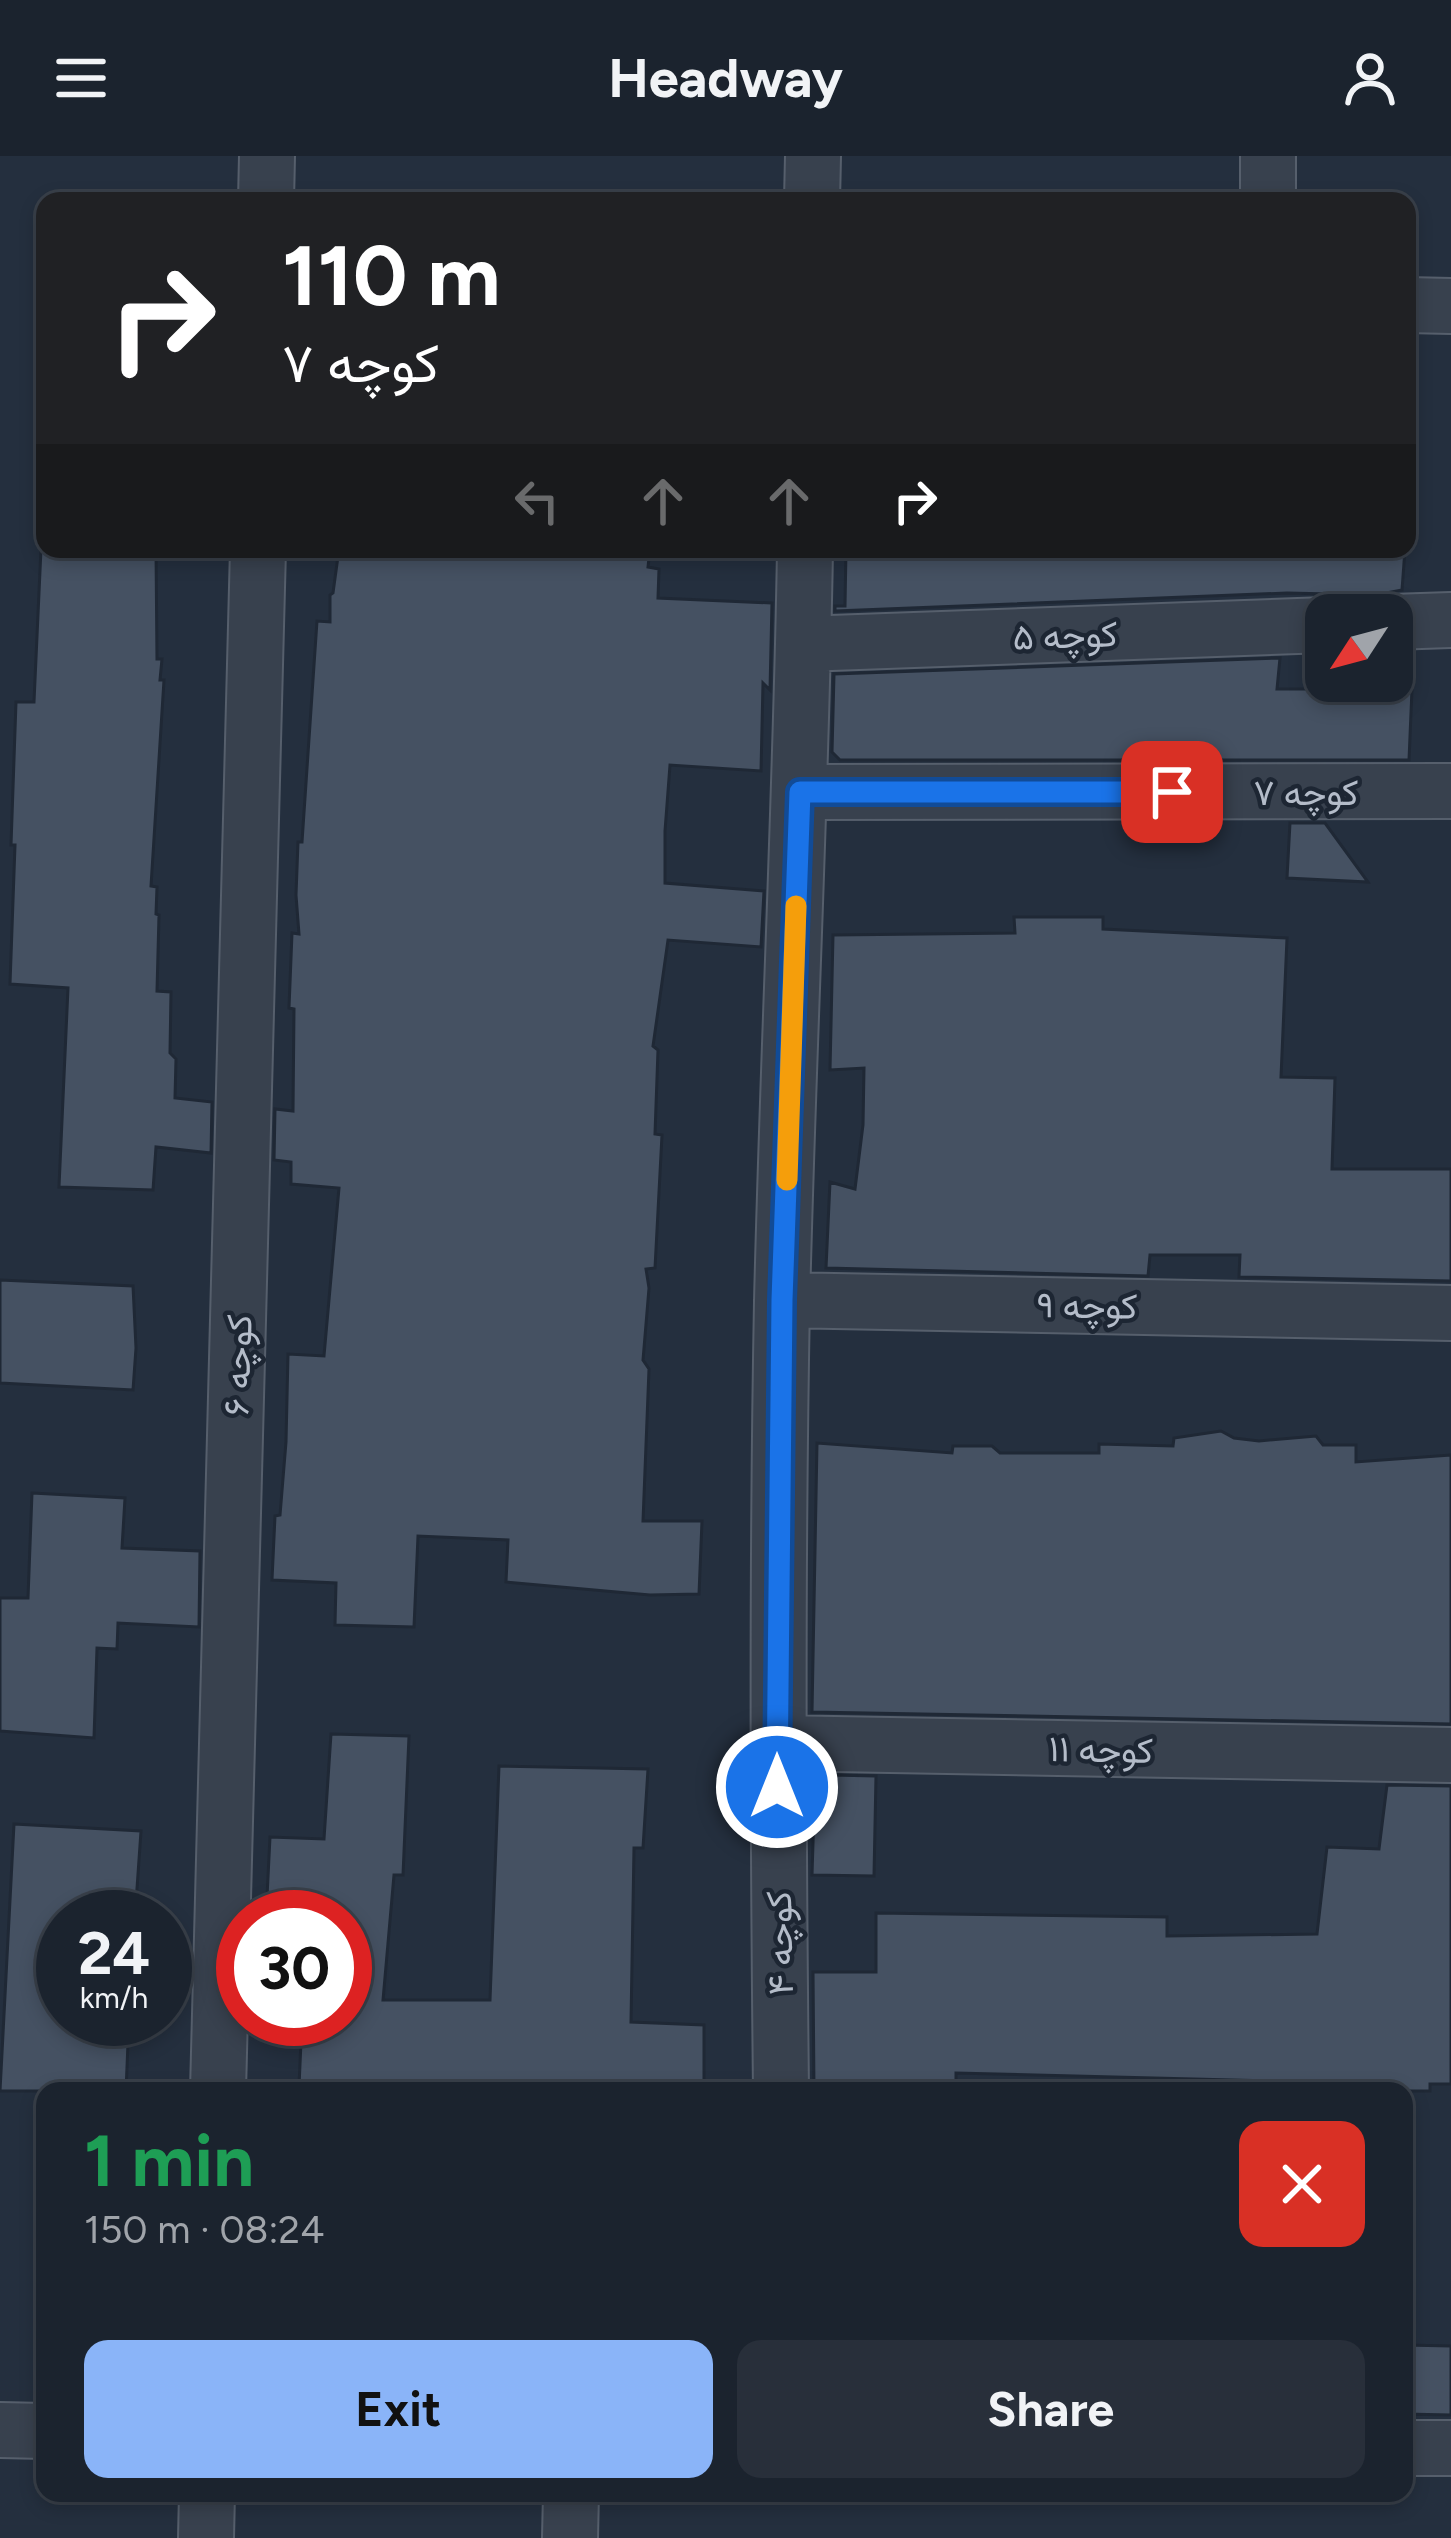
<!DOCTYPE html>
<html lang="en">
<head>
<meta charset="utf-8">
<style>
	:root { --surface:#1b232e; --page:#282f3a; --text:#f1f3f6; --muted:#a0a4aa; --line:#39404a; --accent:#8ab4f8 }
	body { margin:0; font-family:Figtree,Vazirmatn,sans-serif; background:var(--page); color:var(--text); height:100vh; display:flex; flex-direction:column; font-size:45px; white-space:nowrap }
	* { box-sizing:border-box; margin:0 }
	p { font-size:39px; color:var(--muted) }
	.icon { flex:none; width:66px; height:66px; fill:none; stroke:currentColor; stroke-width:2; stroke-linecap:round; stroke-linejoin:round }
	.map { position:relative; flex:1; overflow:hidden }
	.side { position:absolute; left:36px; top:1926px; width:1377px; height:420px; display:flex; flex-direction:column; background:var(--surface); border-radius:24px; box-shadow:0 6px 18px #0003,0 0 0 3px var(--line) }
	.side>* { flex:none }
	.hud { position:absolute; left:36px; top:36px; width:1380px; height:366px; border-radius:24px; box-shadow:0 6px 18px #0003,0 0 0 3px var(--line); background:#202124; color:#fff; overflow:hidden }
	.needle { width:78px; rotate:234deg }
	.buttons { position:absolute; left:1305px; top:438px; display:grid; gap:24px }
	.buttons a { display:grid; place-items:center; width:108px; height:108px; border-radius:24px; background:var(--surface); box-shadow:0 6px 18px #0003,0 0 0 3px var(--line); font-size:60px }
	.speed { position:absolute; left:36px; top:1734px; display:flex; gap:24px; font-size:60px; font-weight:700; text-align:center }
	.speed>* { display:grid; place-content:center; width:156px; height:156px; border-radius:50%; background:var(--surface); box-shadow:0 6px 18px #0003,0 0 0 3px var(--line); line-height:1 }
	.speed small { font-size:30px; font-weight:400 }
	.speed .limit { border:18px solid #d22; background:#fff; color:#111 }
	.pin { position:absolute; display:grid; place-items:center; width:102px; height:102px; color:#fff; margin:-51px; border-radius:24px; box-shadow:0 6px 18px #0006 }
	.me { position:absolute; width:132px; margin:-66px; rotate:0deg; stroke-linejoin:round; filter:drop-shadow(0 0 9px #0008) }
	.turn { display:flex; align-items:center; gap:42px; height:252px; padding:0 48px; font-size:54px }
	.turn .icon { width:156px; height:156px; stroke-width:2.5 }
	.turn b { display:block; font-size:84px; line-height:102px }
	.lanes { display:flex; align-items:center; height:114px; padding:0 48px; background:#0003; justify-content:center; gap:60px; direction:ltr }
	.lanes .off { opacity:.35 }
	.round { display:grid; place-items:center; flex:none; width:126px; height:126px; border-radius:24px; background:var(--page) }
	.summary { display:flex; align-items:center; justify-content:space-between; height:204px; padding:0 48px }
	h1 { font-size:72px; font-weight:700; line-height:90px; color:#1e9e55 }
	.primary-button { display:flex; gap:24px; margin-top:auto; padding:24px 48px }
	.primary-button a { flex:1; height:138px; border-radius:24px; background:var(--accent); color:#111; font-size:48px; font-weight:700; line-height:138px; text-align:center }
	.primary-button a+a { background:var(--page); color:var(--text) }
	header { display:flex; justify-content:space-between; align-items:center; height:156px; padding:0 48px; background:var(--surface); font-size:54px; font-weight:700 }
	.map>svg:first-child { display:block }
	.building { fill:#455162; stroke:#1f2835; stroke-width:3 }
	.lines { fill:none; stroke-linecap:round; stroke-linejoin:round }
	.minor-casing { stroke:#565f6c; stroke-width:58 }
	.minor { stroke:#38414e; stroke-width:54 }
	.route-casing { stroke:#114b97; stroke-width:30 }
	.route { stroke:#1a73e8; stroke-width:21 }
	.slow { stroke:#f59e0b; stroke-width:21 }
	.labels { text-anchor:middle; stroke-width:9; stroke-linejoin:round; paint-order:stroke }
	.street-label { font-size:36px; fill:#b4bcc9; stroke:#1d2633 }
</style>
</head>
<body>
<header><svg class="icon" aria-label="menu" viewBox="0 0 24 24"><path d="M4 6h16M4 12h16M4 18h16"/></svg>Headway<svg class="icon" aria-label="person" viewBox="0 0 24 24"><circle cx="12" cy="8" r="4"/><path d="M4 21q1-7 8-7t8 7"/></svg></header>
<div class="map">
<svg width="1451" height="2382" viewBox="0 0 1451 2382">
	<rect width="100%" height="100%" fill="#242f3e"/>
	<path class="building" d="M 41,393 L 156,393 L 157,503 L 162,503 L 160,524 L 164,524 L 151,730 L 157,731 L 156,758 L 159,759 L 157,835 L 171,836 L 170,897 L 176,903 L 175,942 L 212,946 L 211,997 L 156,991 L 153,1034 L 59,1031 L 68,832 L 10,828 L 15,689 L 11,689 L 16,546 L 34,546 Z
		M 339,393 L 650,393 L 648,411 L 659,413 L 658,442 L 772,447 L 770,534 L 763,527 L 761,615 L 670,609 L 665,675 L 665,727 L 764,735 L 761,791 L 668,784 L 653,890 L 658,894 L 655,978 L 662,979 L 655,1112 L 646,1113 L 649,1132 L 643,1204 L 649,1213 L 643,1365 L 702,1365 L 699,1438 L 650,1439 L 506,1426 L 508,1384 L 418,1380 L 414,1471 L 335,1469 L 336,1427 L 272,1424 L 275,1360 L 280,1359 L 286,1286 L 288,1198 L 324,1200 L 339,1032 L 291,1028 L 291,1006 L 274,1004 L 275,953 L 293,955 L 294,853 L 289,852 L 292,777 L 299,778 L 296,739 L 298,686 L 302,686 L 317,465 L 330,466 L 330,439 L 333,437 Z
		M 846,393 L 1405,393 L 1402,434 L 1376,439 L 1287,437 L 835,455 L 835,450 L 845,450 Z
		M 1280,502 L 1277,533 L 1412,533 L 1409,604 L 840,604 L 832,596 L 834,518 Z
		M 1290,667 L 1325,667 L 1368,726 L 1287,722 Z
		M 1014,761 L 1103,761 L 1103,773 L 1287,782 L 1281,921 L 1335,922 L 1332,1013 L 1451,1013 L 1451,1125 L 1239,1121 L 1240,1099 L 1150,1099 L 1148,1120 L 826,1112 L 830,1026 L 855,1033 L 863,969 L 864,912 L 830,914 L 833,779 L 1015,777 Z
		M 0,1124 L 133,1130 L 136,1192 L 133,1234 L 0,1227 Z
		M 1221,1275 L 1234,1282 L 1259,1285 L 1316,1280 L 1323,1289 L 1356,1289 L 1356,1306 L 1451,1299 L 1451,1568 L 812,1556 L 817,1287 L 952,1297 L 953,1290 L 992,1290 L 1000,1297 L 1099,1297 L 1099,1288 L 1173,1290 L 1174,1282 Z
		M 32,1337 L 125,1342 L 122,1392 L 200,1395 L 199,1471 L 118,1467 L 117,1493 L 97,1492 L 94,1582 L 0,1575 L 0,1442 L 28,1442 Z
		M 331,1578 L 409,1580 L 403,1719 L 394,1719 L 383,1844 L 490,1844 L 499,1610 L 648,1613 L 643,1692 L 634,1692 L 631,1866 L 704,1869 L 704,1935 L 310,1935 L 310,1931 L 299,1931 L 302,1863 L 345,1863 L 345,1761 L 266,1761 L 270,1681 L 324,1683 Z
		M 831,1619 L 876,1620 L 874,1720 L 812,1719 L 814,1654 Z
		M 1387,1629 L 1451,1630 L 1451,1928 L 1430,1928 L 1430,1935 L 1273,1935 L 1273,1925 L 956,1917 L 956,1935 L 814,1935 L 813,1816 L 876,1816 L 876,1757 L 1167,1761 L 1167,1780 L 1317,1778 L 1327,1691 L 1379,1693 Z
		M 14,1668 L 141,1675 L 135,1761 L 63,1761 L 63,1863 L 129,1863 L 126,1935 L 0,1935 Z
		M 1404,2189 L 1451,2190 L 1451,2259 L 1404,2258 Z"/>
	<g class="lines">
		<g class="minor-casing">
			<path id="minor" d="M 1268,0 L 1268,45
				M 266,45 L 267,0
				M 812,45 L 813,0
				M 1407,149 L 1451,150
				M 1392,466 L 1451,464
				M 803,488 L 1326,469
				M 800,636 L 1451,635
				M 782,1144 L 1451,1157
				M 777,1587 L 1451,1599
				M 218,1935 L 258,393
				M 781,1935 C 778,1672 777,1409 782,1146 C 788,895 801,644 805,393
				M 0,2274 L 45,2275
				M 1404,2292 L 1451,2292
				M 206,2382 L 207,2337
				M 570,2382 L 571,2337"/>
		</g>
		<use href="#minor" class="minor"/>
	</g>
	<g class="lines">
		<g class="route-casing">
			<path id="route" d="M 777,1631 L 782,1144 L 800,636 L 1172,636"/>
		</g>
		<use href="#route" class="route"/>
		<path class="slow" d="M 787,1024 L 796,750"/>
	</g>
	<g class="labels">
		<g class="street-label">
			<text transform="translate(1065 479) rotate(-2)" y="13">کوچه ۵</text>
			<text x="1306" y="649">کوچه ۷</text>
			<text transform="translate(1087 1149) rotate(1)" y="13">کوچه ۹</text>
			<text transform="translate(237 1209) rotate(-88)" y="13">کوچه ۶</text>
			<text transform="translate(1101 1593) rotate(1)" y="13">کوچه ۱۱</text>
			<text transform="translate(779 1787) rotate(-91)" y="13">کوچه ۴</text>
		</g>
	</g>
</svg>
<div class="buttons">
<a><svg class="needle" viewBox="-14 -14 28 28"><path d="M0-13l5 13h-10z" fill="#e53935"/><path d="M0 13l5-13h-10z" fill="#a0a4aa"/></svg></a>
</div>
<div class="speed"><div>24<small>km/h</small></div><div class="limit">30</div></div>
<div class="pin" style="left:1172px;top:636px;background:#d93025"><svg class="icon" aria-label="arrive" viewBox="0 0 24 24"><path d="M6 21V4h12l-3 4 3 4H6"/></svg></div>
<svg class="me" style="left:777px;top:1631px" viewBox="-20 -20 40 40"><circle r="17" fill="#1a73e8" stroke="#fff" stroke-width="3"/><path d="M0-11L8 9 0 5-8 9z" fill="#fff"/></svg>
<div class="hud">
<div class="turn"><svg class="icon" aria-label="right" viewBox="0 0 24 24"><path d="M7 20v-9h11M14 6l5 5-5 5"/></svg><div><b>110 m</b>کوچه ۷</div></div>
<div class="lanes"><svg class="icon off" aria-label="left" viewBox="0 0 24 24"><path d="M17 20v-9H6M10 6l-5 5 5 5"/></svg><svg class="icon off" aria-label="ahead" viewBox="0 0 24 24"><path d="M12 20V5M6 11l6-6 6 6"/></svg><svg class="icon off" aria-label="ahead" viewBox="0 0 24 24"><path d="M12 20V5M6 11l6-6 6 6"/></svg><svg class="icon" aria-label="right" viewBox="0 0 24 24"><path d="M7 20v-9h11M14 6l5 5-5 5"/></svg></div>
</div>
<section class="side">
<div class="summary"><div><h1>1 min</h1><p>150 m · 08:24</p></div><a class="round" style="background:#d93025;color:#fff"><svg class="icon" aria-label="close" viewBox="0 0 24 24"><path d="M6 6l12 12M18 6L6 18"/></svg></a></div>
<div class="primary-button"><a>Exit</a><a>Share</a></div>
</section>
</div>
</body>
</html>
